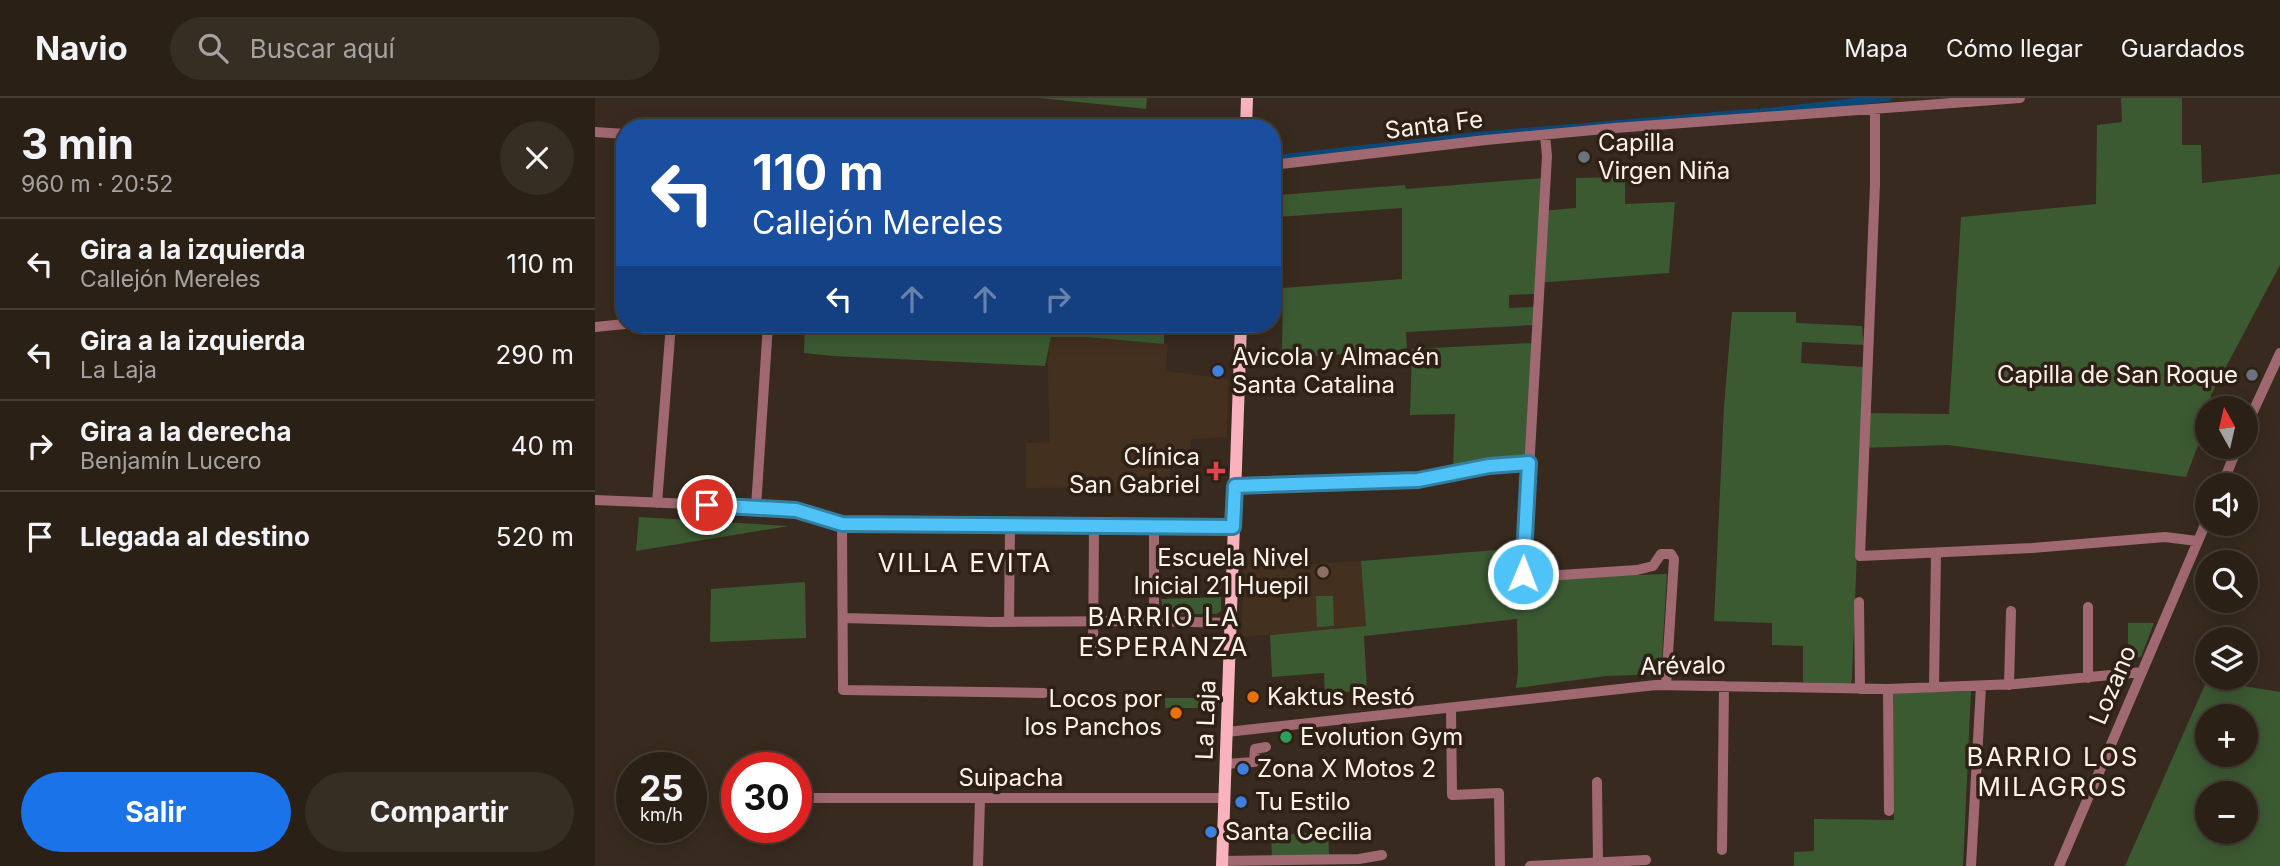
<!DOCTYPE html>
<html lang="es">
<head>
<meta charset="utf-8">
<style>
	:root { --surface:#2a2016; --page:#362d23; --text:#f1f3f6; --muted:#a5a3a1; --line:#463e35; --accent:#1a73e8 }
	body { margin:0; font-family:Inter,sans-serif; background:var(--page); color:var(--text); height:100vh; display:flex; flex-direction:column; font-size:26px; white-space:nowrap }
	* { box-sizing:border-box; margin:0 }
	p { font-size:23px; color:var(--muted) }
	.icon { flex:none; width:38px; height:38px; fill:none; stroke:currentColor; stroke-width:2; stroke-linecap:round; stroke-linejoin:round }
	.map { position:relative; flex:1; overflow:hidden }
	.details { display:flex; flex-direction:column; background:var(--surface); width:595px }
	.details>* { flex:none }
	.guide { position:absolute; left:21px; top:21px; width:665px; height:214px; border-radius:28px; box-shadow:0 4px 18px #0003,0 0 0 2px var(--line); background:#1a4fa0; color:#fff; overflow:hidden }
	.needle { width:46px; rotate:352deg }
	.fabs { position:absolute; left:1600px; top:298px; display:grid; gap:14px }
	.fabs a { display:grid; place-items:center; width:63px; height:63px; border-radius:50%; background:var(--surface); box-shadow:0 4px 18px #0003,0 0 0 2px var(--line); font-size:35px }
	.speed { position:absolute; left:21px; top:654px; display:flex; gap:14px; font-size:35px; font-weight:700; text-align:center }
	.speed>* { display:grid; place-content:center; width:91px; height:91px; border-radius:50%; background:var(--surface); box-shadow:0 4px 18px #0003,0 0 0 2px var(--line); line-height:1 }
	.speed small { font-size:18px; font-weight:400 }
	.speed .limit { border:10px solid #d22; background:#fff; color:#111 }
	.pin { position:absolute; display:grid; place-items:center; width:60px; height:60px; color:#fff; margin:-30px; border:4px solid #fff; border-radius:50%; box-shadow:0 2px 7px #0007 }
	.me { position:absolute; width:77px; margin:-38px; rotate:1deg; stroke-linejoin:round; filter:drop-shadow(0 0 5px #0008) }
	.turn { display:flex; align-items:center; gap:24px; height:147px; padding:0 21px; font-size:32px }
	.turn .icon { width:91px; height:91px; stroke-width:2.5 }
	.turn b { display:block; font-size:49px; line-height:60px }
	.lanes { display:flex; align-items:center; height:66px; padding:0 21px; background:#0003; justify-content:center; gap:35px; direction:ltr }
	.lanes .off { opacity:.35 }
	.round { display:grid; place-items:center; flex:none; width:74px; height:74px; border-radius:37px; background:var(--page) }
	.headline { display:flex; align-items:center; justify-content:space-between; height:119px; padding:0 21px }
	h1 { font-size:42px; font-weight:700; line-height:52px }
	.action { display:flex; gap:14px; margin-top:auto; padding:14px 21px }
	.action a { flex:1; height:80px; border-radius:42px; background:var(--accent); color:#fff; font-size:28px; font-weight:700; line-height:80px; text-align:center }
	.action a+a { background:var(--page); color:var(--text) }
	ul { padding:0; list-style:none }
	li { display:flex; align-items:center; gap:21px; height:91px; padding:0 21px; border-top:2px solid var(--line) }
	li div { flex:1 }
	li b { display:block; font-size:26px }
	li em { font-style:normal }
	header { display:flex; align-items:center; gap:42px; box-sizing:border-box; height:98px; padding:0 35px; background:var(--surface); border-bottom:2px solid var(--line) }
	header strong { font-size:33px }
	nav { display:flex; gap:38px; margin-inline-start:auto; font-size:24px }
	.search { width:490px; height:63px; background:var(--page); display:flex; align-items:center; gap:18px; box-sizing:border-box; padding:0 24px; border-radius:38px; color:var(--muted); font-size:26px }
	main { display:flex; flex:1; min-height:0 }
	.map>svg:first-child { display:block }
	.built { fill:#43301f }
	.green { fill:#3b5a32; fill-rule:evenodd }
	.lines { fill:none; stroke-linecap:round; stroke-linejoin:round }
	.canal { stroke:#0b4878; stroke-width:7 }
	.minor { stroke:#a06972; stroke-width:10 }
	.major { stroke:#f8b3be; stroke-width:12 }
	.route-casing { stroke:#337fa1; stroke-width:18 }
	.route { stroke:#4fc3f7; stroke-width:12 }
	.worship-dot { fill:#6b7280; stroke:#2e2014; stroke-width:2.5 }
	.shop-dot { fill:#3f7fe0; stroke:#2e2014; stroke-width:2.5 }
	.health-dot { fill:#e0444e; stroke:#2e2014; stroke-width:2.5 }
	.education-dot { fill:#8d6e63; stroke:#2e2014; stroke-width:2.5 }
	.food-dot { fill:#e8710a; stroke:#2e2014; stroke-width:2.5 }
	.leisure-dot { fill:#2e9e5b; stroke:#2e2014; stroke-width:2.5 }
	.labels { text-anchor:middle; stroke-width:7; stroke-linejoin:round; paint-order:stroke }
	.street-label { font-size:24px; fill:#fcf2ea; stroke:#2e2014 }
	.poi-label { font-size:24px; fill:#fcf2ea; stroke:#2e2014; text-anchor:start }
	.neighbourhood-label { font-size:26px; letter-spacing:2px; fill:#fcf2ea; stroke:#2e2014 }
</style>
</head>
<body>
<header>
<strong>Navio</strong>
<div class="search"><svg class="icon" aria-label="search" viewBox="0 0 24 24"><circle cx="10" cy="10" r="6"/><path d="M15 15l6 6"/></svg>Buscar aquí</div>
<nav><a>Mapa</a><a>Cómo llegar</a><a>Guardados</a></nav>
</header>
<main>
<section class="details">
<div class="headline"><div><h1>3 min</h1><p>960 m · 20:52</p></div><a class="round"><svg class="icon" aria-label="close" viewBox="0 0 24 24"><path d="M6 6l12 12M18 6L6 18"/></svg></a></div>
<ul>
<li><svg class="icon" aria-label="left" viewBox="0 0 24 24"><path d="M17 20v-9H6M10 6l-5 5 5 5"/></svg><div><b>Gira a la izquierda</b><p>Callejón Mereles</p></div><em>110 m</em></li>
<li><svg class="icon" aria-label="left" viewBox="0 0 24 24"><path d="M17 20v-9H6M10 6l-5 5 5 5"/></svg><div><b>Gira a la izquierda</b><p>La Laja</p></div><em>290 m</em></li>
<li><svg class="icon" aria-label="right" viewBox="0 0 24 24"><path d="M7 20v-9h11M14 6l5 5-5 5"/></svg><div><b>Gira a la derecha</b><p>Benjamín Lucero</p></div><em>40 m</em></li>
<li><svg class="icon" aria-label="arrive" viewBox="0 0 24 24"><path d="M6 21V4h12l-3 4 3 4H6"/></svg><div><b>Llegada al destino</b></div><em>520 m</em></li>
</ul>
<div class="action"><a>Salir</a><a>Compartir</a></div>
</section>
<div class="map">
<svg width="1685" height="768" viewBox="0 0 1685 768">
	<rect width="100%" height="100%" fill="#382a1e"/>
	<path class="built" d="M 456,239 L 491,239 L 573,246 L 571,273 L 633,281 L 632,339 L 596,341 L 598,370 L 575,369 L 575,389 L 431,390 L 431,345 L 454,344 L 453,263 Z
		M 712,452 L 714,466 L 766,463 L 772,529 L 646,539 L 649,455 Z"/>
	<path class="green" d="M 445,0 L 552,0 L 551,11 Z
		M 1526,0 L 1587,0 L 1587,47 L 1606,47 L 1607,85 L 1685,76 L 1685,167 L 1616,297 L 1614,310 L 1612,310 L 1612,324 L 1591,379 L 1353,347 L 1266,350 L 1257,581 L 1256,585 L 1250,586 L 1208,584 L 1208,548 L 1177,547 L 1177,525 L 1119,523 L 1129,308 L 1137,214 L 1201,214 L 1201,225 L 1267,228 L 1269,247 L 1207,244 L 1206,265 L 1268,269 L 1267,315 L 1354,316 L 1366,119 L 1501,106 L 1502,27 L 1527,24 Z
		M 1030,79 L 1030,106 L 1080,104 L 1074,175 L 941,185 L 940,196 L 914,197 L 914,210 L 939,209 L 938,227 L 811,234 L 812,252 L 701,259 L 687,257 L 688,190 L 807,181 L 807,110 L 683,119 L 683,97 L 810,87 L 811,91 L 948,80 L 947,113 L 981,110 L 981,80 Z
		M 210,226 L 546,226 L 546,229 L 569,231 L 569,246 L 491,239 L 456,239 L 450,268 L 238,258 L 209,255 Z
		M 938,245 L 932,362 L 858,368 L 860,316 L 815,317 L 817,251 Z
		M 44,419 L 194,428 L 41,453 Z
		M 925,450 L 926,481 L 1072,476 L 1066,576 L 1011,578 L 921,590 L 923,575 L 922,521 L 769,538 L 772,592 L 730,596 L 729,575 L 677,579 L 675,537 L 771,528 L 766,463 Z
		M 210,484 L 211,540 L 115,544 L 116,491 Z
		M 721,498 L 738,498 L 739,528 L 722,529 Z
		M 626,499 L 626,513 L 621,516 L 569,516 L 566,501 Z
		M 1533,525 L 1559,525 L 1546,559 L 1533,561 Z
		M 1612,582 L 1685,594 L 1685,768 L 1530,768 ZM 1612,618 L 1650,618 L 1650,656 L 1612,656 ZM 1612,695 L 1650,695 L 1650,733 L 1612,733 Z
		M 1376,593 L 1368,768 L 1199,768 L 1199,754 L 1219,753 L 1219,721 L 1299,722 L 1297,595 Z
		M 570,600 L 624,600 L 623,610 L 570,610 Z
		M 733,734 L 734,757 L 677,760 L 676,737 Z"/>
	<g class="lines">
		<path class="canal" d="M 1167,14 L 1293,0
			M 677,61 L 887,37 L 1161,14"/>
		<path class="minor" d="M 1280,12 L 1280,86 L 1265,458 L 1437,450 L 1570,439 L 1602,443
			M 0,34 L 30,36
			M 950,37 L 952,58 L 928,476 L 931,479 L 935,479 L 1042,472 L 1058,468 L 1066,456 L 1076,456 L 1079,461 L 1071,587
			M 677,67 L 891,42 L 1020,30 L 1425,0
			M 0,229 L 30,226
			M 1621,306 L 1630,310
			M 1650,331 L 1685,255
			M 1627,387 L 1643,348
			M 640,388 L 823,382 L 894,368 L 934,365
			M 0,402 L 190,410 L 247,426 L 638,429
			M 62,405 L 76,226
			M 161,409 L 173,226
			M 247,426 L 248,592 L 449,595
			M 559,429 L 559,523
			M 1264,504 L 1265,591
			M 248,520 L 396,524 L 559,523 L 635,525
			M 414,524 L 415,429
			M 498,556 L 499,428
			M 1493,580 L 1493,509
			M 1414,587 L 1416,513
			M 1339,589 L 1341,455
			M 1293,591 L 1294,713
			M 856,610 L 857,697 L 904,695 L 905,768
			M 632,634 L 1061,587 L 1293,591 L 1421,586 L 1547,574
			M 630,666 L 659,664 L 660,651 L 671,649
			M 1002,684 L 1003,768
			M 204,700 L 629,700
			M 1127,752 L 1129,588
			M 627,763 L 764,761 L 787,757
			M 383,768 L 385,702
			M 935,768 L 1051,762
			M 1376,768 L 1386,588
			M 1464,768 L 1612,422"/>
		<path class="major" d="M 651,30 L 652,0
			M 627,768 L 646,226"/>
	</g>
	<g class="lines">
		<g class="route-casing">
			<path id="route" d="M 112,407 L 201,412 L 247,426 L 638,429 L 640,388 L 823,382 L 894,368 L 934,365 L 928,476"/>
		</g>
		<use href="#route" class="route"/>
	</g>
	<g class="worship-dot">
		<circle cx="989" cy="59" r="7"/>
		<circle cx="1657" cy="277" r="7"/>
	</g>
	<g class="shop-dot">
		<circle cx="623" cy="273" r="7"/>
		<circle cx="648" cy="671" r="7"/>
		<circle cx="646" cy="704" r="7"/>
		<circle cx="616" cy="734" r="7"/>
	</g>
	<path class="health-dot" d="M617.5 362.5h7v7h7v7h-7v7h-7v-7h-7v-7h7z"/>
	<circle class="education-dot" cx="728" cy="474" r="7"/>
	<g class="food-dot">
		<circle cx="658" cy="599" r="7"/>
		<circle cx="581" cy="615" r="7"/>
	</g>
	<circle class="leisure-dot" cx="691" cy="639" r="7"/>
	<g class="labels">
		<g class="street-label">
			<text transform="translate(839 27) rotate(-7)" y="8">Santa Fe</text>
			<text transform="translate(1088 568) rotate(-1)" y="8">Arévalo</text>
			<text transform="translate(1518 587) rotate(-67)" y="8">Lozano</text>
			<text transform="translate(611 622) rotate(-88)" y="8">La Laja</text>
			<text x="416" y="688">Suipacha</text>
		</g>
		<g class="poi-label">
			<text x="1003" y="53">Capilla<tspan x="1003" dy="28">Virgen Niña</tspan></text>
			<text x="637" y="267">Avicola y Almacén<tspan x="637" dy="28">Santa Catalina</tspan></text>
			<text x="1643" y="285" text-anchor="end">Capilla de San Roque</text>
			<text x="605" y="367" text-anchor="end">Clínica<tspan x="605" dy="28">San Gabriel</tspan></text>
			<text x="714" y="468" text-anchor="end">Escuela Nivel<tspan x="714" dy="28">Inicial 21 Huepil</tspan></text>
			<text x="672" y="607">Kaktus Restó</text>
			<text x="567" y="609" text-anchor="end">Locos por<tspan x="567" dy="28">los Panchos</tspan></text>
			<text x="705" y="647">Evolution Gym</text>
			<text x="662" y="679">Zona X Motos 2</text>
			<text x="660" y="712">Tu Estilo</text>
			<text x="630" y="742">Santa Cecilia</text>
		</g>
		<g class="neighbourhood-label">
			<text x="370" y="474">VILLA EVITA</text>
			<text x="569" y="528">BARRIO LA<tspan x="569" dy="30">ESPERANZA</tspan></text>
			<text x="1458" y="668">BARRIO LOS<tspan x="1458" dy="30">MILAGROS</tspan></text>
		</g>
	</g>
</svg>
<div class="fabs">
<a><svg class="needle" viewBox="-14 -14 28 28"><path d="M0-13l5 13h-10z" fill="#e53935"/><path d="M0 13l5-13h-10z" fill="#a5a3a1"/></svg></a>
<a><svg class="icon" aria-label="sound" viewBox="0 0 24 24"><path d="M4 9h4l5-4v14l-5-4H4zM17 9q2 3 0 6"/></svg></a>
<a><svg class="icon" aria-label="search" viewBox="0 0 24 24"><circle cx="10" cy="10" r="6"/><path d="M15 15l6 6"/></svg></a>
<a><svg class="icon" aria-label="layers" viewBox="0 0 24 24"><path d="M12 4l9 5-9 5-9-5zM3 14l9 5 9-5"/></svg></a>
<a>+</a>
<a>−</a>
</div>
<div class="speed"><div>25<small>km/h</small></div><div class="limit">30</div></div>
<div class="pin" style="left:112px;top:407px;background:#d93025"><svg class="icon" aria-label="arrive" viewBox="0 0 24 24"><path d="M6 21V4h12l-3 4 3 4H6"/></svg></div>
<svg class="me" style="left:928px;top:476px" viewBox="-20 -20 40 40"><circle r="17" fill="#4fc3f7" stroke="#fff" stroke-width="3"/><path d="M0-11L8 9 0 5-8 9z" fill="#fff"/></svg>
<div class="guide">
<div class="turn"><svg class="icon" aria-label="left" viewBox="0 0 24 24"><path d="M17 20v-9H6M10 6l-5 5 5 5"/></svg><div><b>110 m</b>Callejón Mereles</div></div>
<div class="lanes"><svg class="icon" aria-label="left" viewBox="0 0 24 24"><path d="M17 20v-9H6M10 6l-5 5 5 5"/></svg><svg class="icon off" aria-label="ahead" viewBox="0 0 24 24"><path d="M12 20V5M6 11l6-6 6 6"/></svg><svg class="icon off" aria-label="ahead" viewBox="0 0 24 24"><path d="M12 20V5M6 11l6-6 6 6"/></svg><svg class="icon off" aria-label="right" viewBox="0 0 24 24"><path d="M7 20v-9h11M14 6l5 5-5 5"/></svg></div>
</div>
</div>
</main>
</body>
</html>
